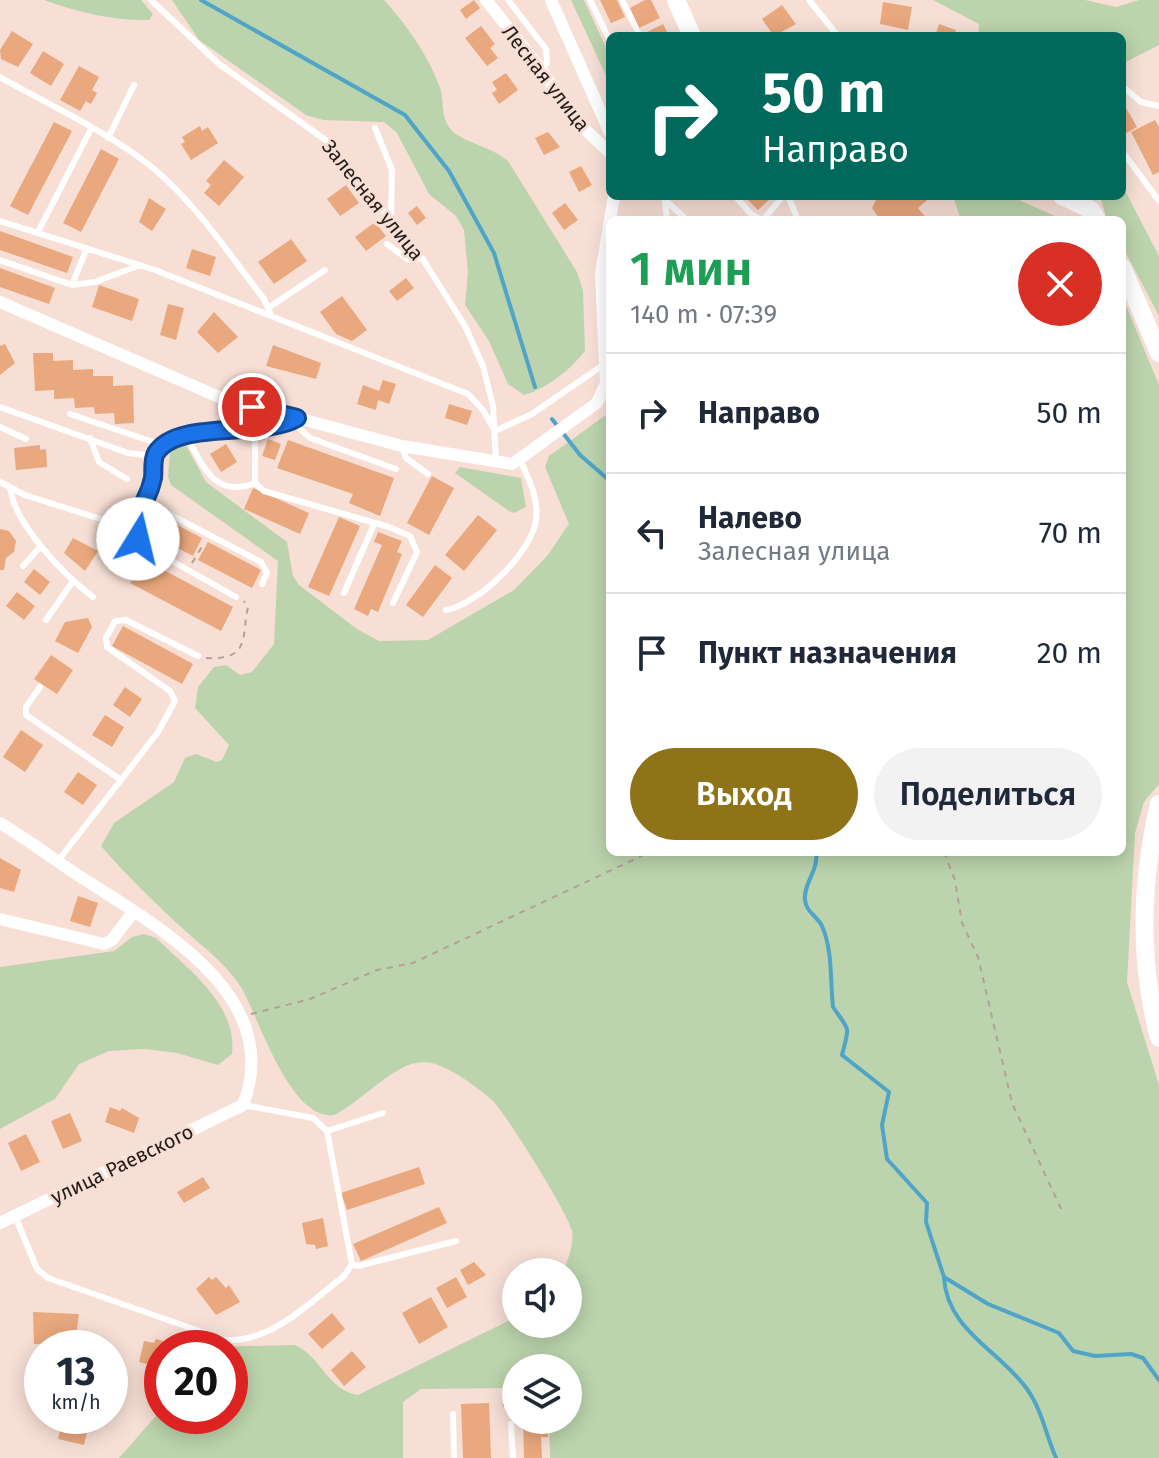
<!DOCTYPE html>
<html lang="ru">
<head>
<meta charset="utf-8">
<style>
	:root { --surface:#fff; --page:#f2f2f3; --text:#1f2937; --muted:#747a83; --line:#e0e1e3; --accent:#8f7318 }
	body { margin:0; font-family:"Fira Sans",sans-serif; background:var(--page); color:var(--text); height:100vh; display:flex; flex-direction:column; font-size:30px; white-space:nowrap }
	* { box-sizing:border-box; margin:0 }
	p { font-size:26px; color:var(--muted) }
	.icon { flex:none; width:44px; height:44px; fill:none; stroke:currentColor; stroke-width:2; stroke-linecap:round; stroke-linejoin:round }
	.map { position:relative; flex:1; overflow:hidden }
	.side { position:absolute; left:606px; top:216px; width:520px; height:640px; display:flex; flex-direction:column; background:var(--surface); border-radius:12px; box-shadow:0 4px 20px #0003 }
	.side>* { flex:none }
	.guide { position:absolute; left:606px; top:32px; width:520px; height:168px; border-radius:12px; box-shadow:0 4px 20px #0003; background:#00695c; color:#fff; overflow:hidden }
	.buttons { position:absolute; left:502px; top:1258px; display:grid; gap:16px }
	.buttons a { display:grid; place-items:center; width:80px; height:80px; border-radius:50%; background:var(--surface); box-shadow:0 4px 20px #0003; font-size:40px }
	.speed { position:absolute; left:24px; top:1330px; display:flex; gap:16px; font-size:40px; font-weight:700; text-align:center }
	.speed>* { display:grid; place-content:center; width:104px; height:104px; border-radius:50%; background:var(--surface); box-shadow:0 4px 20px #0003; line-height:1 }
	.speed small { font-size:20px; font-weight:400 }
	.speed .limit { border:12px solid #d22; background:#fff; color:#111 }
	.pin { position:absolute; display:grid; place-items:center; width:68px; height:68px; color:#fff; margin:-34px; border:4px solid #fff; border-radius:50%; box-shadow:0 2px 8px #0007 }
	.me { position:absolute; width:88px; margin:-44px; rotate:9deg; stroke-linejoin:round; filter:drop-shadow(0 0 6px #0008) }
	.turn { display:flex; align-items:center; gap:28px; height:168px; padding:0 24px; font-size:36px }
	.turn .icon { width:104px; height:104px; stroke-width:2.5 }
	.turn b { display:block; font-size:56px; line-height:68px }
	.round { display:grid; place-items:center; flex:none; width:84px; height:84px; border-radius:42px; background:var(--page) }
	.head { display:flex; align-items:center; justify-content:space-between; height:136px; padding:0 24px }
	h1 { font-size:48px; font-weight:600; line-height:60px; color:#1e9e55 }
	.primary-button { display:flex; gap:16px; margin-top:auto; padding:16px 24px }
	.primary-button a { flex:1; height:92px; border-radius:48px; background:var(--accent); color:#fff; font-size:32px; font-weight:600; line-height:92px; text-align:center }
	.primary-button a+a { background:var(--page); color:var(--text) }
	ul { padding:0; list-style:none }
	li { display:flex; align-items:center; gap:24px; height:120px; padding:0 24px; border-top:2px solid var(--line) }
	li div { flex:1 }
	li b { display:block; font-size:30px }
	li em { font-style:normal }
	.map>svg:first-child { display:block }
	.green { fill:#bcd4ad }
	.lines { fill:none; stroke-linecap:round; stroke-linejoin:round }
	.stream { stroke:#50a4c7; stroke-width:4 }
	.building { fill:#e9a87d }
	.path { stroke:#b3a099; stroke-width:2; stroke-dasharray:6 6; stroke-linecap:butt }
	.service { stroke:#fff; stroke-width:6 }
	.minor { stroke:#fff; stroke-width:12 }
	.secondary { stroke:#fff; stroke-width:18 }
	.route-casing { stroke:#114b97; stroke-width:20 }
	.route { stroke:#1a73e8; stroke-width:14 }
	.labels { text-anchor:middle; stroke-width:6; stroke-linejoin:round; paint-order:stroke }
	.street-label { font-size:20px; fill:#231b18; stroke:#f7dfd6 }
</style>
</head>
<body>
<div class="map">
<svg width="1159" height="1458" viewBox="0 0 1159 1458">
	<rect width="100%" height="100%" fill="#f7dfd6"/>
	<path class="green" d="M 44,0 L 141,0 L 153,14 L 149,20 C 113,21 77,12 44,0 Z
		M 172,0 L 384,0 C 406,24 427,54 439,85 C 445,99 440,114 449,127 C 460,143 490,145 508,161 L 577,272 L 583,290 L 585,351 C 570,370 548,388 524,395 L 508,384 L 489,341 L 465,305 L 468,272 L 464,230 L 456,216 L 429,194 L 397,133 L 384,122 L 323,120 L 306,115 L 199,40 Z
		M 571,0 L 584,0 L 610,56 L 610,84 Z
		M 933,0 L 1085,0 L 1116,7 L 1139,0 L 1159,0 L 1159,45 L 1122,64 L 1122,36 L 978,36 L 979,24 Z
		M 1122,185 L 1159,256 L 1159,316 L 1122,245 L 1122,220 L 1107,220 L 1100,196 L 1122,196 Z
		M 953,196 L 1010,196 L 1064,220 L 961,220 Z
		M 1122,296 L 1159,385 L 1159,784 L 1144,802 L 1135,833 L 1127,982 L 1159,1085 L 1159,1458 L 550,1458 L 549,1420 L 568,1420 L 568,1368 L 516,1368 L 516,1388 L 421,1389 L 403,1402 L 403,1458 L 119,1458 L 162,1409 L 162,1416 L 230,1416 L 230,1348 L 205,1347 L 295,1345 C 322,1357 327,1390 358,1395 L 516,1317 L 516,1324 L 568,1324 L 568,1272 L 563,1272 C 568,1259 574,1245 572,1231 C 568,1213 505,1112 492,1100 C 475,1086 445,1062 423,1062 C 395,1062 360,1103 334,1115 C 290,1120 260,1021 242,989 C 228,965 203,947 182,928 C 154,902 126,875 101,846 L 114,823 L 174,782 L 185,758 L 196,754 L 217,762 L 222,760 L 229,745 L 195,708 L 198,687 L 214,667 L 226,665 L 240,675 L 252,672 L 274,644 L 278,561 L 171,485 L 168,477 L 170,451 L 180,444 L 187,447 L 206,482 L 287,542 L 293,576 L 299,585 L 357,629 L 379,641 L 428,640 L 514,590 L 548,555 L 569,524 L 545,467 L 549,456 L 610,412 L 610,852 L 1122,852 Z
		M 460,467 L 521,478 L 526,507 L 514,513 L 509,511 L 455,473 Z
		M 144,934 L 156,938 C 187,968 238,1005 232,1054 L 218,1065 L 177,1053 L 145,1049 L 109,1051 L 79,1064 L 55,1099 L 0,1129 L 0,967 L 114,951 L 132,937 Z"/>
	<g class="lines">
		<path class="stream" d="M 201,0 L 405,115 L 449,171 L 494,253 L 535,387
			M 552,419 L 580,455 L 610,481
			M 816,852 C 819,870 803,884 805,900 C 806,912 817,916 822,926 C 833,951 830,981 833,1007 C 850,1032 850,1024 842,1055 L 889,1092 L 882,1125 L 887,1159 L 927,1203 L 926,1222 L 944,1277 L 988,1304 L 1059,1333 L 1073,1351 L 1095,1356 L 1131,1354 L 1143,1358 L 1159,1380
			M 944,1278 C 947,1330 1000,1351 1027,1389 C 1042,1410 1046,1435 1056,1458"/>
	</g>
	<path class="building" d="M 474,0 L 480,8 L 466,19 L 460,10 Z
		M 600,0 L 617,0 L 625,17 L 611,23 Z
		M 645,0 L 651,0 L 660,18 L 639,28 L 630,8 Z
		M 883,2 L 912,7 L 908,30 L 880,24 Z
		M 782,5 L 796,24 L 774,36 L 762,19 Z
		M 663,24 L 669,36 L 639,36 Z
		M 939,24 L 956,30 L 954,36 L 935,36 Z
		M 481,26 L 495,44 L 490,48 L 498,58 L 487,66 L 465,38 Z
		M 12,31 L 33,44 L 18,67 L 1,59 L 0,50 Z
		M 43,51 L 64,64 L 51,86 L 30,73 Z
		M 79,66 L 99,77 L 92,90 L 97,93 L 91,104 L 86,101 L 80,111 L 60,100 Z
		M 506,73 L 518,90 L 499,104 L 492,93 L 497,90 L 492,82 Z
		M 1122,101 L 1137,127 L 1123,135 L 1122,133 Z
		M 1155,120 L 1159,127 L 1159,172 L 1153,175 L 1131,132 Z
		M 54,122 L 72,131 L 28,215 L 10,206 Z
		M 200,126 L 202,131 L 208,127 L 218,143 L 191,160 L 181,144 L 185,142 L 182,137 Z
		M 548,132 L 560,147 L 544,155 L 535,138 Z
		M 101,149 L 119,159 L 81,232 L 63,223 Z
		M 224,160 L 244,177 L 219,206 L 204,193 L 211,185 L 206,181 Z
		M 581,166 L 592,185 L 579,192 L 569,172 Z
		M 346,185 L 359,203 L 340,216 L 327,199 Z
		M 744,196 L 773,196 L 758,210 Z
		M 878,196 L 932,196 L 918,208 L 928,220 L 879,218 L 872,208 Z
		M 149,198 L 166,209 L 152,231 L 139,222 Z
		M 565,203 L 578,220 L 564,230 L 552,213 Z
		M 417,206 L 426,218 L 417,225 L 408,213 Z
		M 375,222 L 386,236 L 366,251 L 355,237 Z
		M 0,231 L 73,257 L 67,273 L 0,250 Z
		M 291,239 L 307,261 L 274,284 L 258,262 Z
		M 192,249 L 216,257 L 210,276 L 186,268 Z
		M 0,268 L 55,288 L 49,304 L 0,287 Z
		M 406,278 L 414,288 L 397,301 L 389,291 Z
		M 99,285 L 139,299 L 132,321 L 92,307 Z
		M 342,296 L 367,330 L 352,341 L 336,334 L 320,312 Z
		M 168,304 L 184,308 L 176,340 L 160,335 Z
		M 214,312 L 238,337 L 218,353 L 197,332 Z
		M 5,344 L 15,363 L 0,375 L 0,346 Z
		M 273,345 L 321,363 L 316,379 L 266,366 Z
		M 33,353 L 53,353 L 53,361 L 73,360 L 73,370 L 93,369 L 93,376 L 113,376 L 113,386 L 133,385 L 134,423 L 115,424 L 114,413 L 95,414 L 94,407 L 75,408 L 74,398 L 54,399 L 54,390 L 35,391 Z
		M 383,380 L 396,384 L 389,404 L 378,400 L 376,410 L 357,404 L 363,385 L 379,391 Z
		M 449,404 L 472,411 L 467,425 L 445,418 Z
		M 268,439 L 281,444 L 275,460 L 262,456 Z
		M 288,440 L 394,478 L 380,516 L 349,503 L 353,494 L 277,468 Z
		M 226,444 L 237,462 L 221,472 L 210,454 Z
		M 40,445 L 40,450 L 46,449 L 47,467 L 16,470 L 14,448 Z
		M 432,476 L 454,488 L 429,535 L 407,523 Z
		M 253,488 L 309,513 L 300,534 L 244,509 Z
		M 149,510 L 202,538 L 193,556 L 139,528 Z
		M 478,515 L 497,530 L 464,571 L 445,555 Z
		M 339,517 L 360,526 L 329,596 L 308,587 Z
		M 0,529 L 9,531 L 16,541 L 14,552 L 6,558 L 4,570 L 0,570 Z
		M 378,532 L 402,541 L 397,552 L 402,554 L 378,612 L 371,609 L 368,616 L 354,609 L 382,545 L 374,542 Z
		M 73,538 L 98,551 L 85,571 L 64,553 Z
		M 208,542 L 261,570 L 252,588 L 198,560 Z
		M 143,559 L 233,607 L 221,631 L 130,583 Z
		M 435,565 L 452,578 L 423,617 L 406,605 Z
		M 34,569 L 50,582 L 40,595 L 24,582 Z
		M 17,592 L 35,606 L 24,620 L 6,606 Z
		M 88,618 L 92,627 L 78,653 L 55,641 L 65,622 Z
		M 123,626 L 193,664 L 182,684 L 112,646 Z
		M 51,655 L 73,670 L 57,694 L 34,679 Z
		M 125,687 L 142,699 L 130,717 L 113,705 Z
		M 105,715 L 124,727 L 112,747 L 92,735 Z
		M 21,730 L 43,745 L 25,772 L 3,757 Z
		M 78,772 L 97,785 L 83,805 L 64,792 Z
		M 0,858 L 21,870 L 14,892 L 0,888 Z
		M 78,896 L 98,903 L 90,927 L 70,921 Z
		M 110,1107 L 120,1111 L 122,1108 L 139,1118 L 134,1133 L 105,1122 Z
		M 70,1113 L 82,1141 L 63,1149 L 51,1121 Z
		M 26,1134 L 40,1162 L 21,1171 L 8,1143 Z
		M 419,1167 L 425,1184 L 347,1210 L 341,1193 Z
		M 203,1177 L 210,1188 L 184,1203 L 177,1192 Z
		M 439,1207 L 447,1223 L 361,1261 L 353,1244 Z
		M 323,1218 L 328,1246 L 316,1249 L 315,1245 L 306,1244 L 302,1223 Z
		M 474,1262 L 486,1275 L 468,1285 L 460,1270 Z
		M 209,1277 L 212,1280 L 216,1277 L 226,1288 L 229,1285 L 240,1302 L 216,1315 L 196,1289 Z
		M 456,1277 L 467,1297 L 447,1308 L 436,1288 Z
		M 431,1297 L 448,1327 L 419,1344 L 402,1313 Z
		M 33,1312 L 79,1314 L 75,1344 L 34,1344 Z
		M 332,1313 L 345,1329 L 322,1349 L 308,1334 Z
		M 156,1339 L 163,1341 L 162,1368 L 139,1362 L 144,1341 L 154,1343 Z
		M 352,1351 L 366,1367 L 344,1386 L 331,1370 Z
		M 502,1390 L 516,1390 L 516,1406 L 503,1407 Z
		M 489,1403 L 491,1458 L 463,1458 L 461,1404 Z
		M 63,1416 L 90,1420 L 84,1445 L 58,1439 Z
		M 523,1420 L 547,1420 L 548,1437 L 541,1437 L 542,1458 L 524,1458 Z"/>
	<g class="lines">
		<path class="path" d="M 192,563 L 203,545
			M 206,658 C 251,660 241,638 248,607 L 244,601
			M 944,852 L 955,880 L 962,923 L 978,957 L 1012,1103 L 1063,1213
			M 251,1014 L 310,999 L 377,970 L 413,963 L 650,852"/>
		<path class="service" d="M 151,0 L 219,64 L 327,141 L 422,258 L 465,326 L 483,366 L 493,406 L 496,461
			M 508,0 L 546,49 L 547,63 L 541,69
			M 590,0 L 610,41
			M 622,0 L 640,36
			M 809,0 L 838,36
			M 0,77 C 51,106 107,131 153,168 C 197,205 229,254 264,299 L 271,315
			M 1122,86 L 1141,102 L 1159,106
			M 375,128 L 392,170 L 391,217
			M 108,138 L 134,85
			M 1122,151 L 1159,201
			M 661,196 L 687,220
			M 735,196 L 751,214 L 763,220
			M 788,196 L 798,220
			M 665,200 L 667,220
			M 763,220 L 783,196
			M 0,221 L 155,270 L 468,394 L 483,410 L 495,431 L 532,414 L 606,363
			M 38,232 L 91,129
			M 387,244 L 409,260 L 422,258
			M 0,260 L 72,285 L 95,282 L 140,265
			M 72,285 L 87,248
			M 268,308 L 325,270
			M 0,407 L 128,453 L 155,456 C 188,412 255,443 297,418 L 299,428 L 310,438 L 396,469
			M 70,414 L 165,446
			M 0,427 L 26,439
			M 255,430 L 255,483 L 264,491 L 389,527 L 410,536 L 417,552 L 393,603
			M 187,437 C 203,466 215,499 255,483
			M 90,438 L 99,462 L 127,479
			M 402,446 L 406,458 L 428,474
			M 0,482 L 25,495 L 129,528 L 154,551 L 236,597
			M 10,487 C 14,524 64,575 93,597
			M 146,502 L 261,562 L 267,573 L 262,584
			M 129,528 L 146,502 L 155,456
			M 23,566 L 41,546
			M 344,593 L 374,524
			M 446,610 C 477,605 532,553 536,520 C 539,499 529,479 520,460
			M 46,620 L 73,581
			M 40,687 L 26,707 L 26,715 L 121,780 L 57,862
			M 121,780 L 158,732 L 175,701 L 170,691 L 107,647 L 106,638 L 115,621 L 126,620 L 198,656
			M 243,1105 L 313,1118 L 327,1131 L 352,1264 L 358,1266 L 456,1241
			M 327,1131 L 383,1113
			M 15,1216 L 37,1269 L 48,1278 L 225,1340 C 271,1343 309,1303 344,1276 L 352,1264
			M 453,1414 L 454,1458
			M 511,1424 L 513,1458"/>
		<path class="minor" d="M 486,0 L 541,69 L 575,120 L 610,153
			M 551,0 L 610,133
			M 0,302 L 219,397 L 402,446 L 512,464 L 597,403 L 606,383 L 601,274 L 614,196
			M 0,823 C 30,841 57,862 87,881 C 162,929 285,998 243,1105 L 0,1223
			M 0,919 L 104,944 L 112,940 L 134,911"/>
		<path class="secondary" d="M 676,0 L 692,36
			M 1062,196 L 1091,210 L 1097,220
			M 1122,267 L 1159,353
			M 1159,804 C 1141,881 1139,962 1159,1038"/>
	</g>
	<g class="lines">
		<g class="route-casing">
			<path id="route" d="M 138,539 L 129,528 C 139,511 149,497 153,478 C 154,470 152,460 156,453 C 177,419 264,438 297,418 L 252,407"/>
		</g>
		<use href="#route" class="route"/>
	</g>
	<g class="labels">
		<g class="street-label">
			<text transform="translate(546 78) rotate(52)" y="7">Лесная улица</text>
			<text transform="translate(373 200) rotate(51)" y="7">Залесная улица</text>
			<text transform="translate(122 1164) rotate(-26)" y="7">улица Раевского</text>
		</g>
	</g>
</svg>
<div class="buttons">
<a><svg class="icon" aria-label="sound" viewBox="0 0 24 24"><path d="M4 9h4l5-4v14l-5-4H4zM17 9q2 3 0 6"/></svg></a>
<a><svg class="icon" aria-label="layers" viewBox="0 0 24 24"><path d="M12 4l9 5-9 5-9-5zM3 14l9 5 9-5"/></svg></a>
</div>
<div class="speed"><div>13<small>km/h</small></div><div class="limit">20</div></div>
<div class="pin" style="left:252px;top:407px;background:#d93025"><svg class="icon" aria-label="arrive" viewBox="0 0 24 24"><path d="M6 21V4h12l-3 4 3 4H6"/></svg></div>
<svg class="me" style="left:138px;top:539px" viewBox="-20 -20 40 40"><circle r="19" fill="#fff"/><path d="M0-13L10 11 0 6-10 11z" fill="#1a73e8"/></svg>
<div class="guide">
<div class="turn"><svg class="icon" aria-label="right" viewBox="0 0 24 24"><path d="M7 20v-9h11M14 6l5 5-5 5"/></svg><div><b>50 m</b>Направо</div></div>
</div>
<section class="side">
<div class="head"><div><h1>1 мин</h1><p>140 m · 07:39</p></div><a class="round" style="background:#d93025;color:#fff"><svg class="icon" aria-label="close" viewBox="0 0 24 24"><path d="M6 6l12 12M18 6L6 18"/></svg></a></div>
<ul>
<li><svg class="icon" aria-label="right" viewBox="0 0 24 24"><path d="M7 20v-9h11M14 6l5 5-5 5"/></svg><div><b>Направо</b></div><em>50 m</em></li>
<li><svg class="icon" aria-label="left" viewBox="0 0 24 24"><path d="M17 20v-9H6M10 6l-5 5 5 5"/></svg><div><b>Налево</b><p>Залесная улица</p></div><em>70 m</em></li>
<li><svg class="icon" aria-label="arrive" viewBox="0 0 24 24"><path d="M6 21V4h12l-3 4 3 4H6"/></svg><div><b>Пункт назначения</b></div><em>20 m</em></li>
</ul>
<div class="primary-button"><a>Выход</a><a>Поделиться</a></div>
</section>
</div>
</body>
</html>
